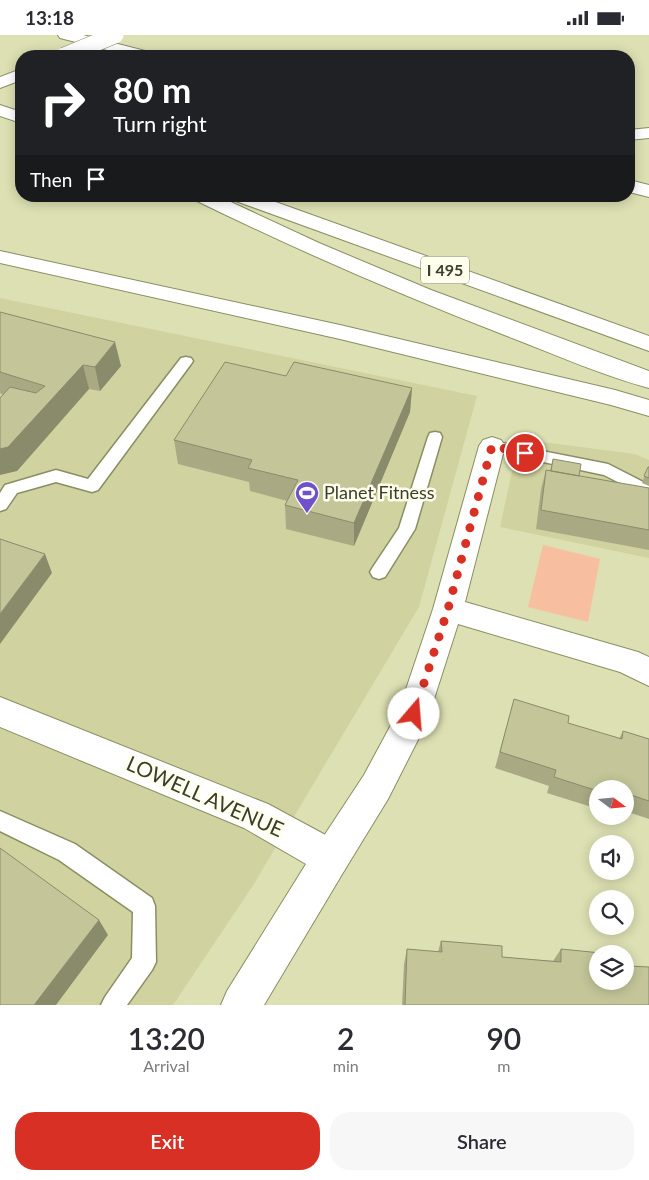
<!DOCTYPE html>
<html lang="en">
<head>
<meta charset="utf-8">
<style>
	:root { --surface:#fff; --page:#f7f7f7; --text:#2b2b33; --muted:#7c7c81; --accent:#d93025 }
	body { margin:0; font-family:Lato,sans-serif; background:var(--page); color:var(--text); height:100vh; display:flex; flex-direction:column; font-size:19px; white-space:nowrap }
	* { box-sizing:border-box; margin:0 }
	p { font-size:16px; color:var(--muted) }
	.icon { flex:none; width:28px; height:28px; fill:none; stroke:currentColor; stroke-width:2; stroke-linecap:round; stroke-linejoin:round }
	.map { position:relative; height:970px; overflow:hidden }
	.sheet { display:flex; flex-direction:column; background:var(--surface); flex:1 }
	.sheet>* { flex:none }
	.top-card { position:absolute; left:15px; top:15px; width:620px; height:152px; border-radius:20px; box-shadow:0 2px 12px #0003; background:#202124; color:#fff; overflow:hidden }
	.needle { width:32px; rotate:106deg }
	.controls { position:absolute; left:589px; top:745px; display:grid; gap:10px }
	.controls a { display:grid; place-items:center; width:45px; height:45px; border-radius:50%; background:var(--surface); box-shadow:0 2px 12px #0003; font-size:25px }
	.pin { position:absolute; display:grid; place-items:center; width:42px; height:42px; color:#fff; margin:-21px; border:2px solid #fff; border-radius:50%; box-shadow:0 1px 5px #0007 }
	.me { position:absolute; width:55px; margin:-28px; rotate:18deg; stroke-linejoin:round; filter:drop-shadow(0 0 4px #0008) }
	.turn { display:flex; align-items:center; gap:18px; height:105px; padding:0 15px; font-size:22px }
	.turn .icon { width:65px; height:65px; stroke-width:2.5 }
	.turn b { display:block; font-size:35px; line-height:42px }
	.then { display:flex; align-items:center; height:48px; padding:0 15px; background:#0003; gap:10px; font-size:19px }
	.eta { display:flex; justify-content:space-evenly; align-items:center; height:85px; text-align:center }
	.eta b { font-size:30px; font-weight:600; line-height:35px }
	.button { display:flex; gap:10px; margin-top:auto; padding:10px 15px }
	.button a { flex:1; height:58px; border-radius:20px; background:var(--accent); color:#fff; font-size:20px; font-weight:600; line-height:58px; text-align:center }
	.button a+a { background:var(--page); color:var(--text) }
	.status { display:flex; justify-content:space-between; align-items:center; height:35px; padding:0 25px; background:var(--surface); direction:ltr }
	.status svg { height:14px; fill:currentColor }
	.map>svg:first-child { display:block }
	.built { fill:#d0d39f }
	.green { fill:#f7bfa0 }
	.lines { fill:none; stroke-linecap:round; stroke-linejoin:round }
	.service-casing { stroke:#8b8e63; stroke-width:3 }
	.minor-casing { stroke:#8b8e63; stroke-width:2 }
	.secondary-casing { stroke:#8b8e63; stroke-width:2 }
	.primary-casing { stroke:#8b8e63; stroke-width:2 }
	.motorway-casing { stroke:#8b8e63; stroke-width:2 }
	.service { fill:#fff; fill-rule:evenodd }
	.minor { fill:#fff; fill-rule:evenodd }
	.secondary { fill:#fff; fill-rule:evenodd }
	.primary { fill:#fff; fill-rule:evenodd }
	.motorway { fill:#fff; fill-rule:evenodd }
	.primary-bridge-casing { stroke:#8b8e63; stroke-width:18; stroke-linecap:butt }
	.primary-bridge { stroke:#fff; stroke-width:17 }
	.wall { fill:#a9aa84 }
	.shaded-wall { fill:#898b6b }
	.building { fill:#c4c699; stroke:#898b6b }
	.route { stroke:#d93025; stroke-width:9; stroke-dasharray:0 16.2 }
	.labels { text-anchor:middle; stroke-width:5; stroke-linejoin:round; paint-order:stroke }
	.shield { fill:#feffec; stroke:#767764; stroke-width:1 }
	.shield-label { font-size:16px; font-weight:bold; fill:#3c3d2a }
	.poi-label { font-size:18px; fill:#3c3d2a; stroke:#feffec; text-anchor:start }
	.near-street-label { font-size:21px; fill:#3c3d2a; stroke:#feffec }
</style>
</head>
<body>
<div class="status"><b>13:18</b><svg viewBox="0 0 49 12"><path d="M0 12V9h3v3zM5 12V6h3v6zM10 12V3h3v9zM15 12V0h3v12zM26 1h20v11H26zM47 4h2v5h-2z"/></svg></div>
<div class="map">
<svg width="649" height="970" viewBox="0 0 649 970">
	<rect width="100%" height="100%" fill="#dde0b2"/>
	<path class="built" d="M 0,263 L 477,361 L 419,572 L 252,852 L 173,970 L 0,970 Z
		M 519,404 L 635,419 L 649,425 L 649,523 L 500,492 Z"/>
	<path class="green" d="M 543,510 L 600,524 L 588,587 L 528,572 Z"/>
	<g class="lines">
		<g class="service-casing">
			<path id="service" d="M 186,322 L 191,323 L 193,326 L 191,329 L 98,455 L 92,457 L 56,447 L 17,458 L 6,474 L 0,476 L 0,458 L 5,450 L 56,435 L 88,444 L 181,323 Z
				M 435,397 L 440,398 L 442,402 L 415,494 L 385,542 L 379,544 L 373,542 L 370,537 L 373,532 L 399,493 L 428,402 L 430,398 Z
				M 492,406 L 608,429 L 649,450 L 649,463 L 604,440 L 487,415 L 484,411 L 487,407 Z
				M 0,776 L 75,809 L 152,863 L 155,871 L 156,927 L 152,935 L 127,970 L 101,970 L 105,962 L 132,923 L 133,877 L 59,825 L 0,796 Z"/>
		</g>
		<g class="minor-casing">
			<path id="minor" d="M 492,402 L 501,405 L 505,411 L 465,567 L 638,617 L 649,622 L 649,651 L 620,637 L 458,589 L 426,689 L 388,764 L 344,836 L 331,841 L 318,836 L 313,823 L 318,810 L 364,740 L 399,675 L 433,574 L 479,411 L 483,405 Z"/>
		</g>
		<g class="secondary-casing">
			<path id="secondary" d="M 0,662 L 268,769 L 344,810 L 349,823 L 344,836 L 264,970 L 221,970 L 227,956 L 306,829 L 244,793 L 0,692 Z"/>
		</g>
		<g class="primary-casing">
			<path id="primary" d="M 21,34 L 21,45 L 0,53 L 0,42 Z"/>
		</g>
		<g class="motorway-casing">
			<path id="motorway" d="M 58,0 L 83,0 L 153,18 L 156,21 L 131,21 L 60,3 Z
				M 0,70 L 21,77 L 21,88 L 0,81 Z
				M 649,93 L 649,103 L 629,105 L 629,95 Z
				M 629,145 L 649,150 L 649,162 L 629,157 Z
				M 193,161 L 218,161 L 319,208 L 431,255 L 649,336 L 649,353 C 601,340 554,319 507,301 C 401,260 297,215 195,165 Z
				M 231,161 L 259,161 L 649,301 L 649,316 L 233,165 Z
				M 0,216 L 340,290 L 615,355 L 649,365 L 649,381 L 611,370 L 340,304 L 0,228 Z"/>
		</g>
		<use href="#service" class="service"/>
		<use href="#minor" class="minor"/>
		<use href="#secondary" class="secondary"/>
		<use href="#primary" class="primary"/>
		<use href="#motorway" class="motorway"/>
		<g class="primary-bridge-casing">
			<path id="primary-bridge" d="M 64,21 L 115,0"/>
		</g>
		<use href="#primary-bridge" class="primary-bridge"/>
	</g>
	<path class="wall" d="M 0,277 L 121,331 L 100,356 L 89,354 L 17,436 L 3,360 L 0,358 Z
		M 286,341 L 412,353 L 410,377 L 354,511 L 286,494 L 285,470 L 287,466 L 250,456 L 249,447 L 178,429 L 174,405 Z
		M 553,424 L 579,441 L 649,453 L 649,515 L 536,494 L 541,454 L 546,435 L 550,436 Z
		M 648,432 L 649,432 L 649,451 L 642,448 Z
		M 514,664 L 568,688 L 619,704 L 623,696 L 649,704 L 649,784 L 625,776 L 625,754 L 598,754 L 598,774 L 547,758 L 549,751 L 495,733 Z
		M 441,906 L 502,922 L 553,926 L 561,914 L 629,931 L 649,970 L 402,970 L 404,929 L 407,914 L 438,917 Z"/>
	<path class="shaded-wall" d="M 115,307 L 121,331 L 100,356 L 95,332 Z
		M 83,330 L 89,354 L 17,436 L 0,440 L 0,414 Z
		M 412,353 L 410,377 L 354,511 L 354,488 Z
		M 45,519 L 52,538 L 0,609 L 0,579 Z
		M 99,885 L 108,900 L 56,970 L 34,970 Z"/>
	<path class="building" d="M 0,277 L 115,307 L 95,332 L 83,330 L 8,412 L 0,414 L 0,363 L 10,352 L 36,358 L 45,351 L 0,337 Z
		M 225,327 L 286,341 L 294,327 L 412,353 L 354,488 L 285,470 L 298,445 L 248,433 L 252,425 L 174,405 Z
		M 553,424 L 581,429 L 579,441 L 551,436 Z
		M 648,432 L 649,432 L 649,443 L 644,441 Z
		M 546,435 L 649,453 L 649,495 L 541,475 Z
		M 0,504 L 45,519 L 0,579 Z
		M 514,664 L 569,681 L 568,688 L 622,704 L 623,696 L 649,704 L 649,766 L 625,758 L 625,754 L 598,754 L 598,756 L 554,742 L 556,735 L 500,717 Z
		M 0,813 L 99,885 L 34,970 L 0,970 Z
		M 441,906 L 502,911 L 502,922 L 561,927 L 561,914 L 611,919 L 598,919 L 598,946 L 625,946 L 625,920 L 628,920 L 629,931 L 649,932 L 649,970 L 405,970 L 407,914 L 442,917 Z"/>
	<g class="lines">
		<path class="route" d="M 414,679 L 448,574 L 492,411 L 525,418"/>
	</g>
	<defs>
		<g id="stadium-pin" transform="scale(1.25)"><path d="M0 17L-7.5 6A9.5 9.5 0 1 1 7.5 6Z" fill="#7051cb" stroke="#feffec"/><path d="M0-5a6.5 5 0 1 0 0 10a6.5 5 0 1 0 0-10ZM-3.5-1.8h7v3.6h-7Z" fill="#fff"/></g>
	</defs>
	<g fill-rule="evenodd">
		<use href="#stadium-pin" x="307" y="458"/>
	</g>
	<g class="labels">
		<rect class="shield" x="421" y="221.5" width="48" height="27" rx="4"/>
		<g class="shield-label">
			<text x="445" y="241">I 495</text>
		</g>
		<g class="poi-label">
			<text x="324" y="464">Planet Fitness</text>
		</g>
		<g class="near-street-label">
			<text transform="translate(205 762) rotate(24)" y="7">LOWELL AVENUE</text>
		</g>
	</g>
</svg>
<div class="controls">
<a><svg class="needle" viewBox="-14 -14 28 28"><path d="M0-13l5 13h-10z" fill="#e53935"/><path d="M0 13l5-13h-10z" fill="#7c7c81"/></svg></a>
<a><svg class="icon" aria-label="sound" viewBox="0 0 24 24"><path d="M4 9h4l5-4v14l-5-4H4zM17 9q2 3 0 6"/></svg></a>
<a><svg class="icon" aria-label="search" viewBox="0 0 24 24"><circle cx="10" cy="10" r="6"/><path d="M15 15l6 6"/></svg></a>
<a><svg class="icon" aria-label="layers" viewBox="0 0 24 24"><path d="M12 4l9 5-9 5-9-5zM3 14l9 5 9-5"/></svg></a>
</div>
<div class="pin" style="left:525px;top:418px;background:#d93025"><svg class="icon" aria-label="arrive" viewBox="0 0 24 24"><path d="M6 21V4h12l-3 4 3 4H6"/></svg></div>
<svg class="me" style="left:414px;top:679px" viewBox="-20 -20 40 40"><circle r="19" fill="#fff"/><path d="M0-13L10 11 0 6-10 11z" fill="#d93025"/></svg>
<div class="top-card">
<div class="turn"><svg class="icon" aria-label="right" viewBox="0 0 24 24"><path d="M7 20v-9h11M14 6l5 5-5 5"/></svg><div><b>80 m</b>Turn right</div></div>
<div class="then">Then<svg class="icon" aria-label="arrive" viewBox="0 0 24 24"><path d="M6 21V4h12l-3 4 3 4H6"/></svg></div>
</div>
</div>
<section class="sheet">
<div class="eta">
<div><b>13:20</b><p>Arrival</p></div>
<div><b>2</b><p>min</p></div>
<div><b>90</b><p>m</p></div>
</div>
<div class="button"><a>Exit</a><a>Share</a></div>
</section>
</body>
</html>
